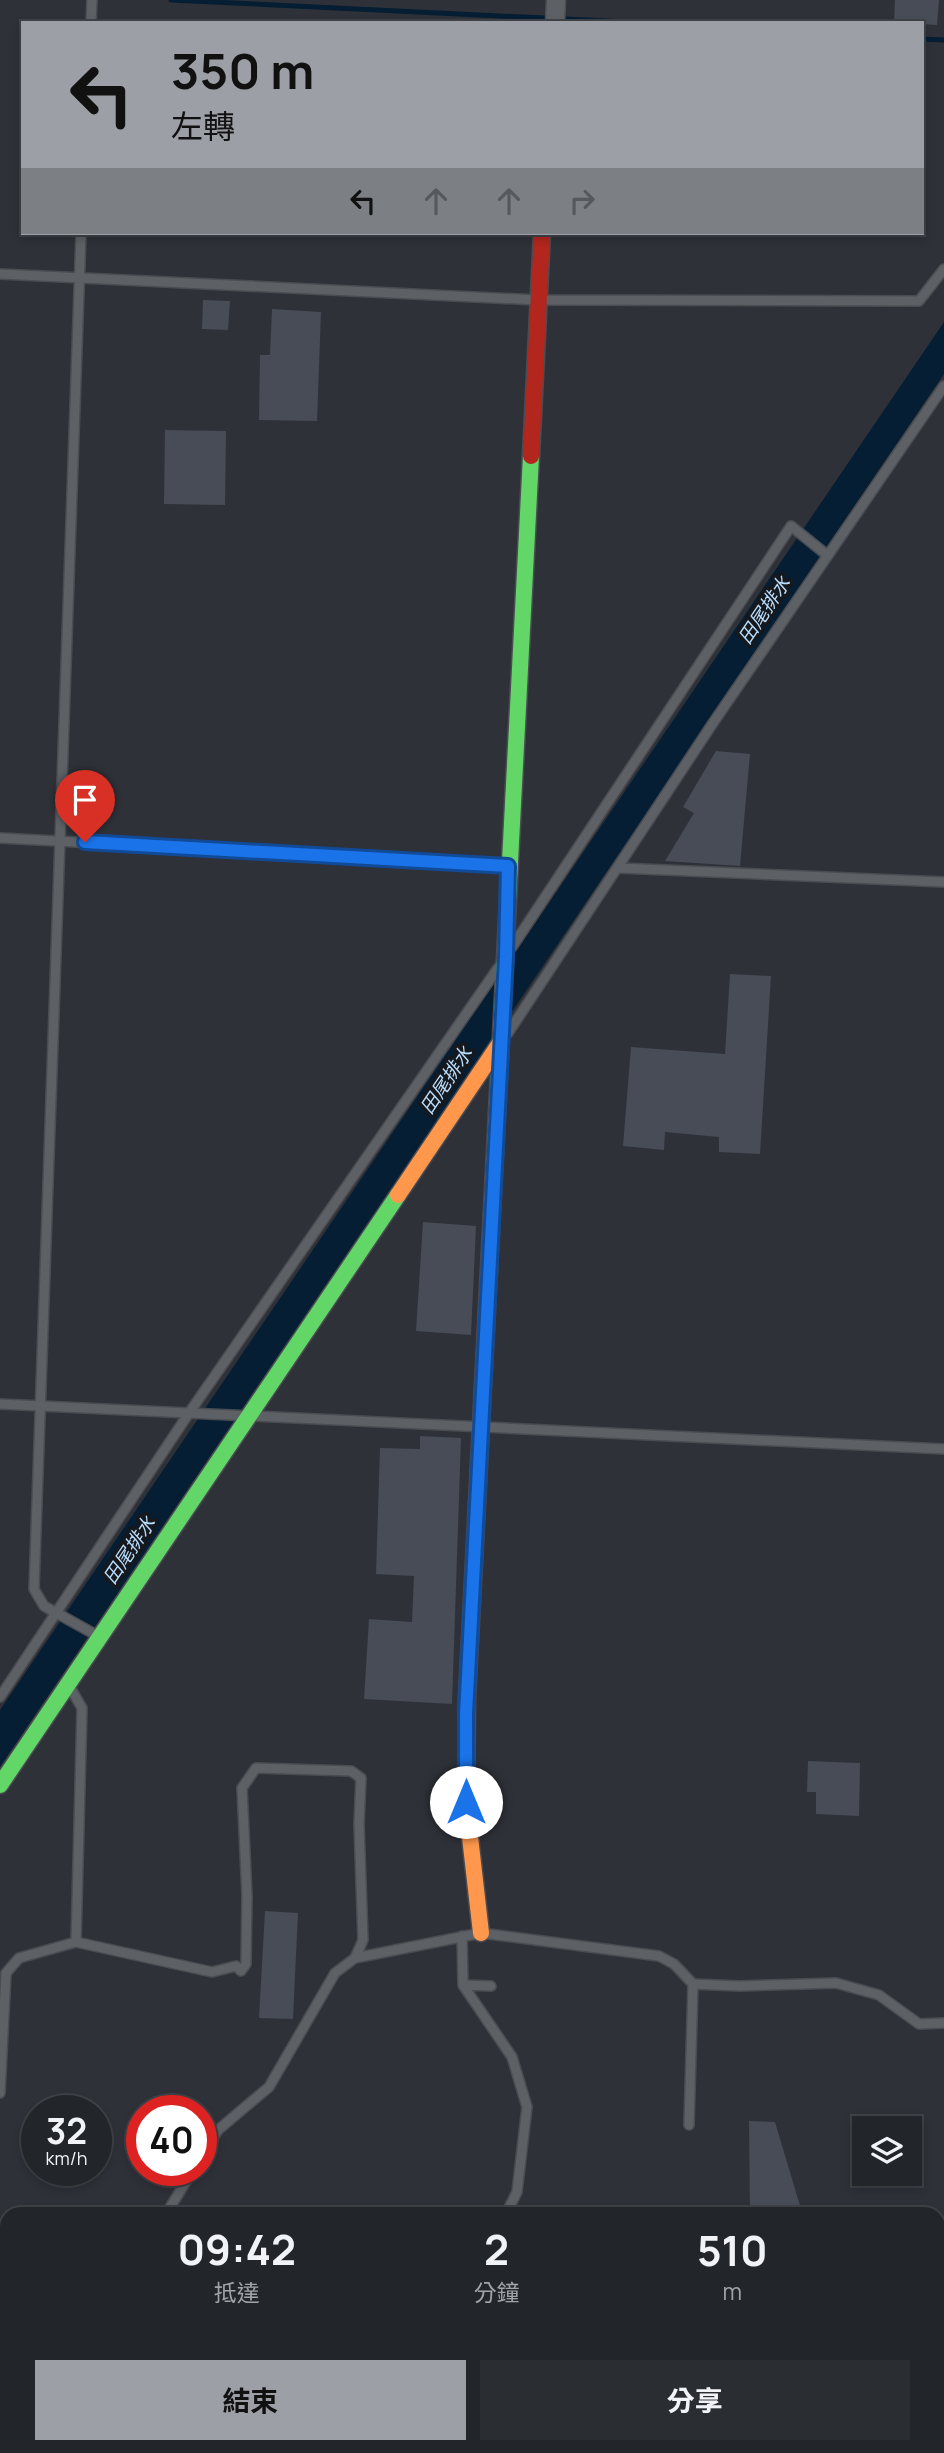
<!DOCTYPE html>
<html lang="zh-TW">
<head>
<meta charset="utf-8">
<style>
	:root { --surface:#22252a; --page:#2a2d32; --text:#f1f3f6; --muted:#a2a5a8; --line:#3f4247; --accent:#9ca0a6 }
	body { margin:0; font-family:Manrope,"Noto Sans TC",sans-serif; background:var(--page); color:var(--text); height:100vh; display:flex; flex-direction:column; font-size:26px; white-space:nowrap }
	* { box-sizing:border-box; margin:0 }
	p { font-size:23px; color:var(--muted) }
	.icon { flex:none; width:38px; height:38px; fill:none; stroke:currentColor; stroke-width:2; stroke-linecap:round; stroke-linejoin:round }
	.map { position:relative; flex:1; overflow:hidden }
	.side { position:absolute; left:0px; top:2207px; width:945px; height:247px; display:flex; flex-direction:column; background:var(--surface); border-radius:21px 21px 0 0; box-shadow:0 4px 10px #0003,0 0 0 2px var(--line) }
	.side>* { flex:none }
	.top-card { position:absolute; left:21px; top:21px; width:903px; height:214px; border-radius:0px; box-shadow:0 4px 10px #0003,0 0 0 2px var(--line); background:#9ca0a6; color:#111; overflow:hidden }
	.tools { position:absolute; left:852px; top:2116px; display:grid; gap:14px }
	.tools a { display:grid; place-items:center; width:70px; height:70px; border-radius:0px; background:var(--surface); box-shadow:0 4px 10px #0003,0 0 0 2px var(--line); font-size:35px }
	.speed { position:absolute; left:21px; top:2095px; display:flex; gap:14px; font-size:35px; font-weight:700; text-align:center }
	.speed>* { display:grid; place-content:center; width:91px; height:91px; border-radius:50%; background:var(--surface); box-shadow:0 4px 10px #0003,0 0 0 2px var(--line); line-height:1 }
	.speed small { font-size:18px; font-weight:400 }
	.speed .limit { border:10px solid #d22; background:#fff; color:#111 }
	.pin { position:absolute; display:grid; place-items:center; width:60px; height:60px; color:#fff; margin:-72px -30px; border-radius:50% 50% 50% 0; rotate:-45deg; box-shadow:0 0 7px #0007 }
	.pin .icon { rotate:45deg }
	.me { position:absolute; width:77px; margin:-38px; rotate:0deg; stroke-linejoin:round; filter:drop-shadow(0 0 5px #0008) }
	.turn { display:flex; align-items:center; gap:24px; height:147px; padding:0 35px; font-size:32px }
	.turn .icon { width:91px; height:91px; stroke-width:2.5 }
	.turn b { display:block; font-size:49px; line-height:60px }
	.lanes { display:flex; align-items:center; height:66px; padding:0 35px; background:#0003; justify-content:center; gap:35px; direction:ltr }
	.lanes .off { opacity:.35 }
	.eta { display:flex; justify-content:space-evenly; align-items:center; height:119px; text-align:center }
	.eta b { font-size:42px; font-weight:700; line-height:49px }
	.button { display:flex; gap:14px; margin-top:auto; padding:14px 35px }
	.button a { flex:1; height:80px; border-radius:0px; background:var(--accent); color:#111; font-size:28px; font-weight:700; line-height:80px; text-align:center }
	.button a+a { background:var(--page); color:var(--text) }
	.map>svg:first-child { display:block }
	.water { fill:#051e33 }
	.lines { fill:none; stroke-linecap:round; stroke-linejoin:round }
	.stream { stroke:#051e33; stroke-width:5 }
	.building { fill:#474c57 }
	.lane-casing { stroke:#4a4c52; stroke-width:12 }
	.street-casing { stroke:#4a4c52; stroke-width:21 }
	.fast-casing { stroke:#4a4c52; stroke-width:19 }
	.slow-casing { stroke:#4a4c52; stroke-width:19 }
	.jam-casing { stroke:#4a4c52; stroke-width:19 }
	.lane { stroke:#5d6064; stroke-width:9 }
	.street { stroke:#5d6064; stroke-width:18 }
	.fast { stroke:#63d668; stroke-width:16 }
	.slow { stroke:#ff974d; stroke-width:16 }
	.jam { stroke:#b3261e; stroke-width:16 }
	.route-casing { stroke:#114b97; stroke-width:18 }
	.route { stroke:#1a73e8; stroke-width:12 }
	.labels { text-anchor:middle; stroke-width:7; stroke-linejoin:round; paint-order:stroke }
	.water-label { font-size:19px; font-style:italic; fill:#badefe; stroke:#15181d }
</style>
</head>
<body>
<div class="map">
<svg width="944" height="2453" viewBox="0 0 944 2453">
	<rect width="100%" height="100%" fill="#2e3138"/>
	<path class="water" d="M 944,322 L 944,374 L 0,1767 L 0,1710 Z"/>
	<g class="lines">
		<path class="stream" d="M 171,0 L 647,23
			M 922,39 L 944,40"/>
	</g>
	<path class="building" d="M 895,0 L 939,0 L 937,25 L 894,22 Z
		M 203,300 L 230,301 L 228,330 L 202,329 Z
		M 272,309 L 321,312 L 317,421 L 259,420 L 260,355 L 270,355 Z
		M 165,430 L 226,431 L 225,505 L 164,504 Z
		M 716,751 L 750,754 L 740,866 L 665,861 L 694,813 L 683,807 Z
		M 730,974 L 771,976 L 760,1154 L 719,1152 L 719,1137 L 665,1132 L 664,1150 L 623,1146 L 631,1047 L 725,1054 Z
		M 423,1222 L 476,1226 L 471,1335 L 416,1331 Z
		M 420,1436 L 461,1438 L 452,1704 L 364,1699 L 369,1619 L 412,1622 L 414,1576 L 376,1574 L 380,1448 L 420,1449 Z
		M 808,1761 L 860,1763 L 859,1816 L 816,1814 L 816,1792 L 807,1792 Z
		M 265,1911 L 298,1913 L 293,2019 L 259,2018 Z
		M 749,2121 L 775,2122 L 801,2209 L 792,2214 L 750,2214 Z"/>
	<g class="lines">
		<g class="lane-casing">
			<path id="lane" d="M 91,23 L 92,0
				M 81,233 L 34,1589 L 44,1606 L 98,1636
				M 0,274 L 538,300 L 919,301 L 944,269
				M 0,838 L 508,865
				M 619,868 L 944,882
				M 512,947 L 791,526 L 827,555
				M 508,1033 L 713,723 L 944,386
				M 0,1404 L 944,1449
				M 68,1684 L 82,1708 L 76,1942
				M 0,1697 L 189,1413 L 498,968
				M 462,1936 L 463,1985 L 512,2057 L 527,2107 L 517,2192 L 506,2214
				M 463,1985 L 491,1986
				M 0,2093 L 6,1973 L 19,1958 L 76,1942 L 212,1972 L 236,1966 L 241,1971 L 246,1964 L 247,1896 L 242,1788 L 256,1768 L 351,1771 L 361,1778 L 359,1824 L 363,1940 L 355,1958
				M 689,2125 L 693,1984
				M 201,2157 L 218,2130 L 269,2087 L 335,1973 L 355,1958 L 481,1933 L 659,1956 L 674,1964 L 693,1984 L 739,1986 L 836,1983 L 879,1995 L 919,2024 L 944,2023
				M 166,2214 L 193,2170
				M 0,2365 L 7,2362
				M 385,2446 L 386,2453"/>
		</g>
		<g class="street-casing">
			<path id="street" d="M 555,23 L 556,0"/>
		</g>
		<g class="fast-casing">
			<path id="fast" d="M 497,1113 L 531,456
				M 0,1785 L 398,1195
				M 938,2384 L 944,2382"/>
		</g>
		<g class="slow-casing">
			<path id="slow" d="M 398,1195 L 500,1043
				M 477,1503 L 497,1113
				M 467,1698 L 466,1802 L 481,1933"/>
		</g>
		<g class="jam-casing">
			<path id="jam" d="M 531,456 L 542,233
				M 467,1698 L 477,1503
				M 741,2453 L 760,2446"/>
		</g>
		<use href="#lane" class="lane"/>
		<use href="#street" class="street"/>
		<use href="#fast" class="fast"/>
		<use href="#slow" class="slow"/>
		<use href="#jam" class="jam"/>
	</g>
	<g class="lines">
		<g class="route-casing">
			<path id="route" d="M 85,842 L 508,866 L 506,957 L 466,1714 L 466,1802"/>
		</g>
		<use href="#route" class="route"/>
	</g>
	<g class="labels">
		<g class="water-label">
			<text transform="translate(764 610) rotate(-56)" y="7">田尾排水</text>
			<text transform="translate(446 1080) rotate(-56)" y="7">田尾排水</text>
			<text transform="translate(129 1550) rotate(-56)" y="7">田尾排水</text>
		</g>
	</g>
</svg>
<div class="tools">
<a><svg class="icon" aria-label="layers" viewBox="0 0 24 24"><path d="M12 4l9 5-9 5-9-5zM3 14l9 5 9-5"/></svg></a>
</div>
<div class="speed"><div>32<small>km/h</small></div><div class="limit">40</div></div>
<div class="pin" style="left:85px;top:842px;background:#d93025"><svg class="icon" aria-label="arrive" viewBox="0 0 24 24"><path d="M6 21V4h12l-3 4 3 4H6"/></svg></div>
<svg class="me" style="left:466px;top:1802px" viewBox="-20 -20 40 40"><circle r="19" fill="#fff"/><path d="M0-13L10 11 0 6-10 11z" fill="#1a73e8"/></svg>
<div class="top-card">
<div class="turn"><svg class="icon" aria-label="left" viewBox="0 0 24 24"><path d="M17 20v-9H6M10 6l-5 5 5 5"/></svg><div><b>350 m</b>左轉</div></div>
<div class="lanes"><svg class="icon" aria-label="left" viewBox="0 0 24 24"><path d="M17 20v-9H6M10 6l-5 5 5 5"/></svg><svg class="icon off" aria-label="ahead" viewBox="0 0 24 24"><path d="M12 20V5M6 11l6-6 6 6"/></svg><svg class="icon off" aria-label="ahead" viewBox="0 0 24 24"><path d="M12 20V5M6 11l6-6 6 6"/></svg><svg class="icon off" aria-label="right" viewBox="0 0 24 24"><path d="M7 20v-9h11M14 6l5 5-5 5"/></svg></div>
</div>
<section class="side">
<div class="eta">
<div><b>09:42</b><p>抵達</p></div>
<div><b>2</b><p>分鐘</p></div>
<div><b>510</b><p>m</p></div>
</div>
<div class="button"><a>結束</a><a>分享</a></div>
</section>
</div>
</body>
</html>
